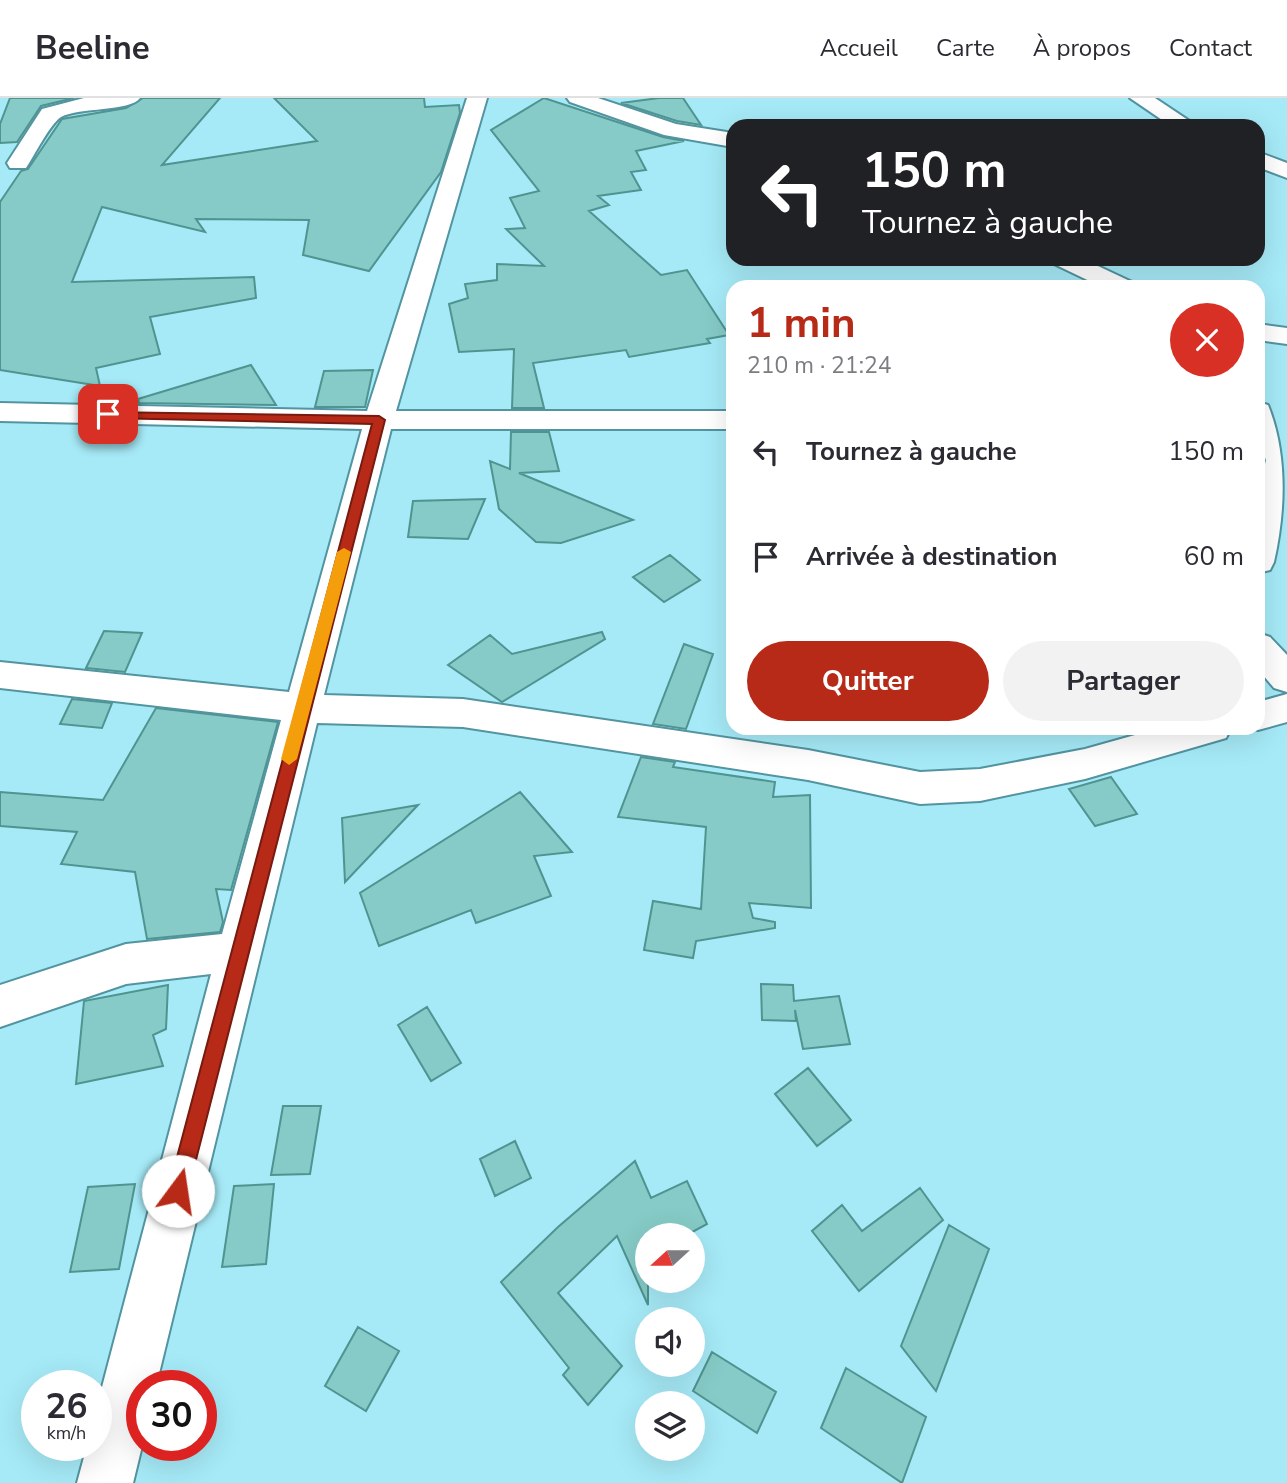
<!DOCTYPE html>
<html lang="fr">
<head>
<meta charset="utf-8">
<style>
	:root { --surface:#fff; --page:#f2f2f3; --text:#2b2b33; --muted:#7c7c81; --line:#e1e1e2; --accent:#b72a18 }
	body { margin:0; font-family:"Nunito Sans",sans-serif; background:var(--page); color:var(--text); height:100vh; display:flex; flex-direction:column; font-size:26px; white-space:nowrap }
	* { box-sizing:border-box; margin:0 }
	p { font-size:23px; color:var(--muted) }
	.icon { flex:none; width:38px; height:38px; fill:none; stroke:currentColor; stroke-width:2; stroke-linecap:round; stroke-linejoin:round }
	.map { position:relative; flex:1; overflow:hidden }
	.panel { position:absolute; left:726px; top:182px; width:539px; height:455px; display:flex; flex-direction:column; background:var(--surface); border-radius:21px; box-shadow:0 7px 28px #0002 }
	.panel>* { flex:none }
	.banner { position:absolute; left:726px; top:21px; width:539px; height:147px; border-radius:21px; box-shadow:0 7px 28px #0002; background:#202124; color:#fff; overflow:hidden }
	.needle { width:46px; rotate:249deg }
	.controls { position:absolute; left:635px; top:1125px; display:grid; gap:14px }
	.controls a { display:grid; place-items:center; width:70px; height:70px; border-radius:50%; background:var(--surface); box-shadow:0 7px 28px #0002; font-size:35px }
	.speed { position:absolute; left:21px; top:1272px; display:flex; gap:14px; font-size:35px; font-weight:700; text-align:center }
	.speed>* { display:grid; place-content:center; width:91px; height:91px; border-radius:50%; background:var(--surface); box-shadow:0 7px 28px #0002; line-height:1 }
	.speed small { font-size:18px; font-weight:400 }
	.speed .limit { border:10px solid #d22; background:#fff; color:#111 }
	.pin { position:absolute; display:grid; place-items:center; width:60px; height:60px; color:#fff; margin:-30px; border-radius:14px; box-shadow:0 4px 10px #0006 }
	.me { position:absolute; width:77px; margin:-38px; rotate:14deg; stroke-linejoin:round; filter:drop-shadow(0 0 5px #0008) }
	.turn { display:flex; align-items:center; gap:24px; height:147px; padding:0 21px; font-size:32px }
	.turn .icon { width:91px; height:91px; stroke-width:2.5 }
	.turn b { display:block; font-size:49px; line-height:60px }
	.round { display:grid; place-items:center; flex:none; width:74px; height:74px; border-radius:37px; background:var(--page) }
	.summary { display:flex; align-items:center; justify-content:space-between; height:119px; padding:0 21px }
	h1 { font-size:42px; font-weight:700; line-height:52px; color:var(--accent) }
	.primary-button { display:flex; gap:14px; margin-top:auto; padding:14px 21px }
	.primary-button a { flex:1; height:80px; border-radius:42px; background:var(--accent); color:#fff; font-size:28px; font-weight:700; line-height:80px; text-align:center }
	.primary-button a+a { background:var(--page); color:var(--text) }
	ul { padding:0; list-style:none }
	li { display:flex; align-items:center; gap:21px; height:105px; padding:0 21px }
	li div { flex:1 }
	li b { display:block; font-size:26px }
	li em { font-style:normal }
	header { display:flex; align-items:center; gap:42px; box-sizing:border-box; height:98px; padding:0 35px; background:var(--surface); border-bottom:2px solid var(--line) }
	header strong { font-size:33px }
	nav { display:flex; gap:38px; margin-inline-start:auto; font-size:24px }
	.map>svg:first-child { display:block }
	.building { fill:#86cbc7; stroke:#4f9490; stroke-width:2 }
	.lines { fill:none; stroke-linecap:round; stroke-linejoin:round }
	.minor-casing { stroke:#5294a0; stroke-width:4 }
	.minor { fill:#fff; fill-rule:evenodd }
	.route { fill:#b72a18; stroke:#771b10; stroke-width:2 }
	.slow { fill:#f59e0b }
</style>
</head>
<body>
<header>
<strong>Beeline</strong>
<nav><a>Accueil</a><a>Carte</a><a>À propos</a><a>Contact</a></nav>
</header>
<div class="map">
<svg width="1287" height="1385" viewBox="0 0 1287 1385">
	<rect width="100%" height="100%" fill="#a6eaf7"/>
	<path class="building" d="M 10,0 L 74,0 L 41,8 L 17,44 L 0,45 L 0,26 Z
		M 143,0 L 220,0 L 162,67 L 317,43 L 274,0 L 424,0 L 425,9 L 459,7 L 460,15 L 441,74 L 369,173 L 303,157 L 309,122 L 196,121 L 205,134 L 102,109 L 72,184 L 254,179 L 256,200 L 150,219 L 160,256 L 96,270 L 100,288 L 0,272 L 0,104 L 21,73 L 28,71 L 62,21 L 126,10 Z
		M 544,0 L 663,39 L 684,43 L 636,53 L 646,72 L 631,74 L 641,92 L 598,98 L 609,107 L 589,113 L 661,177 L 687,172 L 729,237 L 707,241 L 710,245 L 629,259 L 626,252 L 533,265 L 544,310 L 512,310 L 514,251 L 459,254 L 449,206 L 468,200 L 465,186 L 497,182 L 497,166 L 544,168 L 506,131 L 525,130 L 510,100 L 539,93 L 491,32 Z
		M 659,0 L 683,0 L 701,27 L 677,23 L 621,5 Z
		M 251,267 L 276,307 L 139,305 L 138,301 Z
		M 373,272 L 365,309 L 315,309 L 324,273 Z
		M 511,334 L 549,334 L 559,373 L 519,375 L 633,422 L 561,445 L 536,444 L 499,411 L 490,363 L 510,371 Z
		M 485,401 L 468,441 L 408,439 L 413,403 Z
		M 670,457 L 700,482 L 664,504 L 633,479 Z
		M 104,533 L 142,535 L 125,574 L 86,570 Z
		M 602,534 L 605,541 L 502,604 L 448,567 L 490,537 L 512,556 Z
		M 684,546 L 713,556 L 686,631 L 653,626 Z
		M 72,601 L 112,605 L 102,630 L 60,626 Z
		M 156,610 L 278,624 L 231,792 L 216,791 L 223,824 L 220,834 L 147,841 L 135,774 L 61,766 L 77,734 L 0,728 L 0,694 L 103,702 Z
		M 641,659 L 675,664 L 673,669 L 775,684 L 773,699 L 810,697 L 811,810 L 749,805 L 753,820 L 775,824 L 775,830 L 696,843 L 693,860 L 644,852 L 653,803 L 701,811 L 706,729 L 618,719 Z
		M 1111,679 L 1137,716 L 1095,728 L 1069,691 Z
		M 520,694 L 572,754 L 534,758 L 551,798 L 476,825 L 471,812 L 379,848 L 360,795 Z
		M 418,707 L 345,784 L 342,720 Z
		M 761,886 L 793,887 L 794,903 L 839,898 L 850,946 L 803,951 L 795,912 L 796,923 L 762,922 Z
		M 168,887 L 166,931 L 153,937 L 163,968 L 76,986 L 84,903 Z
		M 427,909 L 461,965 L 431,983 L 398,927 Z
		M 808,970 L 851,1022 L 817,1048 L 775,996 Z
		M 283,1008 L 321,1008 L 310,1076 L 271,1077 Z
		M 515,1043 L 531,1080 L 495,1098 L 480,1061 Z
		M 635,1063 L 651,1100 L 687,1083 L 707,1126 L 685,1138 L 648,1138 L 648,1207 L 617,1138 L 558,1195 L 622,1268 L 588,1307 L 563,1277 L 569,1270 L 501,1184 L 558,1129 Z
		M 135,1086 L 119,1171 L 70,1174 L 88,1089 Z
		M 274,1086 L 266,1166 L 222,1169 L 234,1088 Z
		M 920,1090 L 943,1122 L 859,1193 L 812,1133 L 842,1107 L 862,1133 Z
		M 949,1127 L 989,1151 L 936,1293 L 901,1248 Z
		M 358,1229 L 399,1253 L 366,1313 L 325,1288 Z
		M 712,1254 L 776,1294 L 757,1335 L 693,1293 Z
		M 846,1270 L 926,1319 L 902,1385 L 821,1330 Z"/>
	<g class="lines">
		<g class="minor-casing">
			<path id="minor" d="M 84,0 L 140,0 C 130,14 79,9 61,19 C 50,26 34,58 26,70 L 10,70 L 7,65 L 42,11 Z
				M 467,0 L 487,0 L 396,313 L 733,313 L 733,331 L 391,331 L 324,597 L 463,601 L 808,652 L 920,674 L 980,671 L 1085,651 L 1160,630 L 1231,630 L 1226,640 L 1085,681 L 980,703 L 920,706 L 808,682 L 463,629 L 317,625 L 156,1288 L 142,1288 L 142,1348 L 133,1385 L 77,1385 L 87,1348 L 96,1348 L 96,1312 L 211,876 L 126,886 L 0,929 L 0,887 L 126,846 L 222,836 L 281,622 L 0,590 L 0,564 L 289,594 L 362,331 L 0,323 L 0,305 L 367,313 Z
				M 567,0 L 598,0 L 676,26 L 733,35 L 733,49 L 664,37 L 570,4 Z
				M 1130,0 L 1155,0 L 1197,28 L 1171,28 Z
				M 1258,54 L 1287,65 L 1287,80 L 1258,69 Z
				M 1050,161 L 1083,161 L 1132,184 L 1136,189 L 1102,189 L 1054,166 Z
				M 1258,226 L 1287,230 L 1287,246 L 1258,242 Z
				M 1258,304 L 1268,307 C 1287,354 1286,411 1274,464 L 1270,472 L 1258,475 L 1258,394 L 1266,362 L 1258,345 Z
				M 1258,535 L 1270,539 L 1287,557 L 1287,594 L 1274,590 L 1258,571 Z
				M 1287,596 L 1287,624 L 1258,632 L 1251,630 L 1258,630 L 1258,604 Z"/>
		</g>
		<use href="#minor" class="minor"/>
	</g>
	<path class="route" d="M 104,314 L 379,318 L 385,322 L 188,1093 L 185,1100 L 178,1103 L 171,1100 L 168,1093 L 372,326 L 108,320 L 104,319 Z"/>
	<path class="slow" d="M 344,450 L 351,454 L 297,661 L 289,667 L 281,661 L 337,454 Z"/>
</svg>
<div class="controls">
<a><svg class="needle" viewBox="-14 -14 28 28"><path d="M0-13l5 13h-10z" fill="#e53935"/><path d="M0 13l5-13h-10z" fill="#7c7c81"/></svg></a>
<a><svg class="icon" aria-label="sound" viewBox="0 0 24 24"><path d="M4 9h4l5-4v14l-5-4H4zM17 9q2 3 0 6"/></svg></a>
<a><svg class="icon" aria-label="layers" viewBox="0 0 24 24"><path d="M12 4l9 5-9 5-9-5zM3 14l9 5 9-5"/></svg></a>
</div>
<div class="speed"><div>26<small>km/h</small></div><div class="limit">30</div></div>
<div class="pin" style="left:108px;top:316px;background:#d93025"><svg class="icon" aria-label="arrive" viewBox="0 0 24 24"><path d="M6 21V4h12l-3 4 3 4H6"/></svg></div>
<svg class="me" style="left:178px;top:1093px" viewBox="-20 -20 40 40"><circle r="19" fill="#fff"/><path d="M0-13L10 11 0 6-10 11z" fill="#b72a18"/></svg>
<div class="banner">
<div class="turn"><svg class="icon" aria-label="left" viewBox="0 0 24 24"><path d="M17 20v-9H6M10 6l-5 5 5 5"/></svg><div><b>150 m</b>Tournez à gauche</div></div>
</div>
<section class="panel">
<div class="summary"><div><h1>1 min</h1><p>210 m · 21:24</p></div><a class="round" style="background:#d93025;color:#fff"><svg class="icon" aria-label="close" viewBox="0 0 24 24"><path d="M6 6l12 12M18 6L6 18"/></svg></a></div>
<ul>
<li><svg class="icon" aria-label="left" viewBox="0 0 24 24"><path d="M17 20v-9H6M10 6l-5 5 5 5"/></svg><div><b>Tournez à gauche</b></div><em>150 m</em></li>
<li><svg class="icon" aria-label="arrive" viewBox="0 0 24 24"><path d="M6 21V4h12l-3 4 3 4H6"/></svg><div><b>Arrivée à destination</b></div><em>60 m</em></li>
</ul>
<div class="primary-button"><a>Quitter</a><a>Partager</a></div>
</section>
</div>
</body>
</html>
